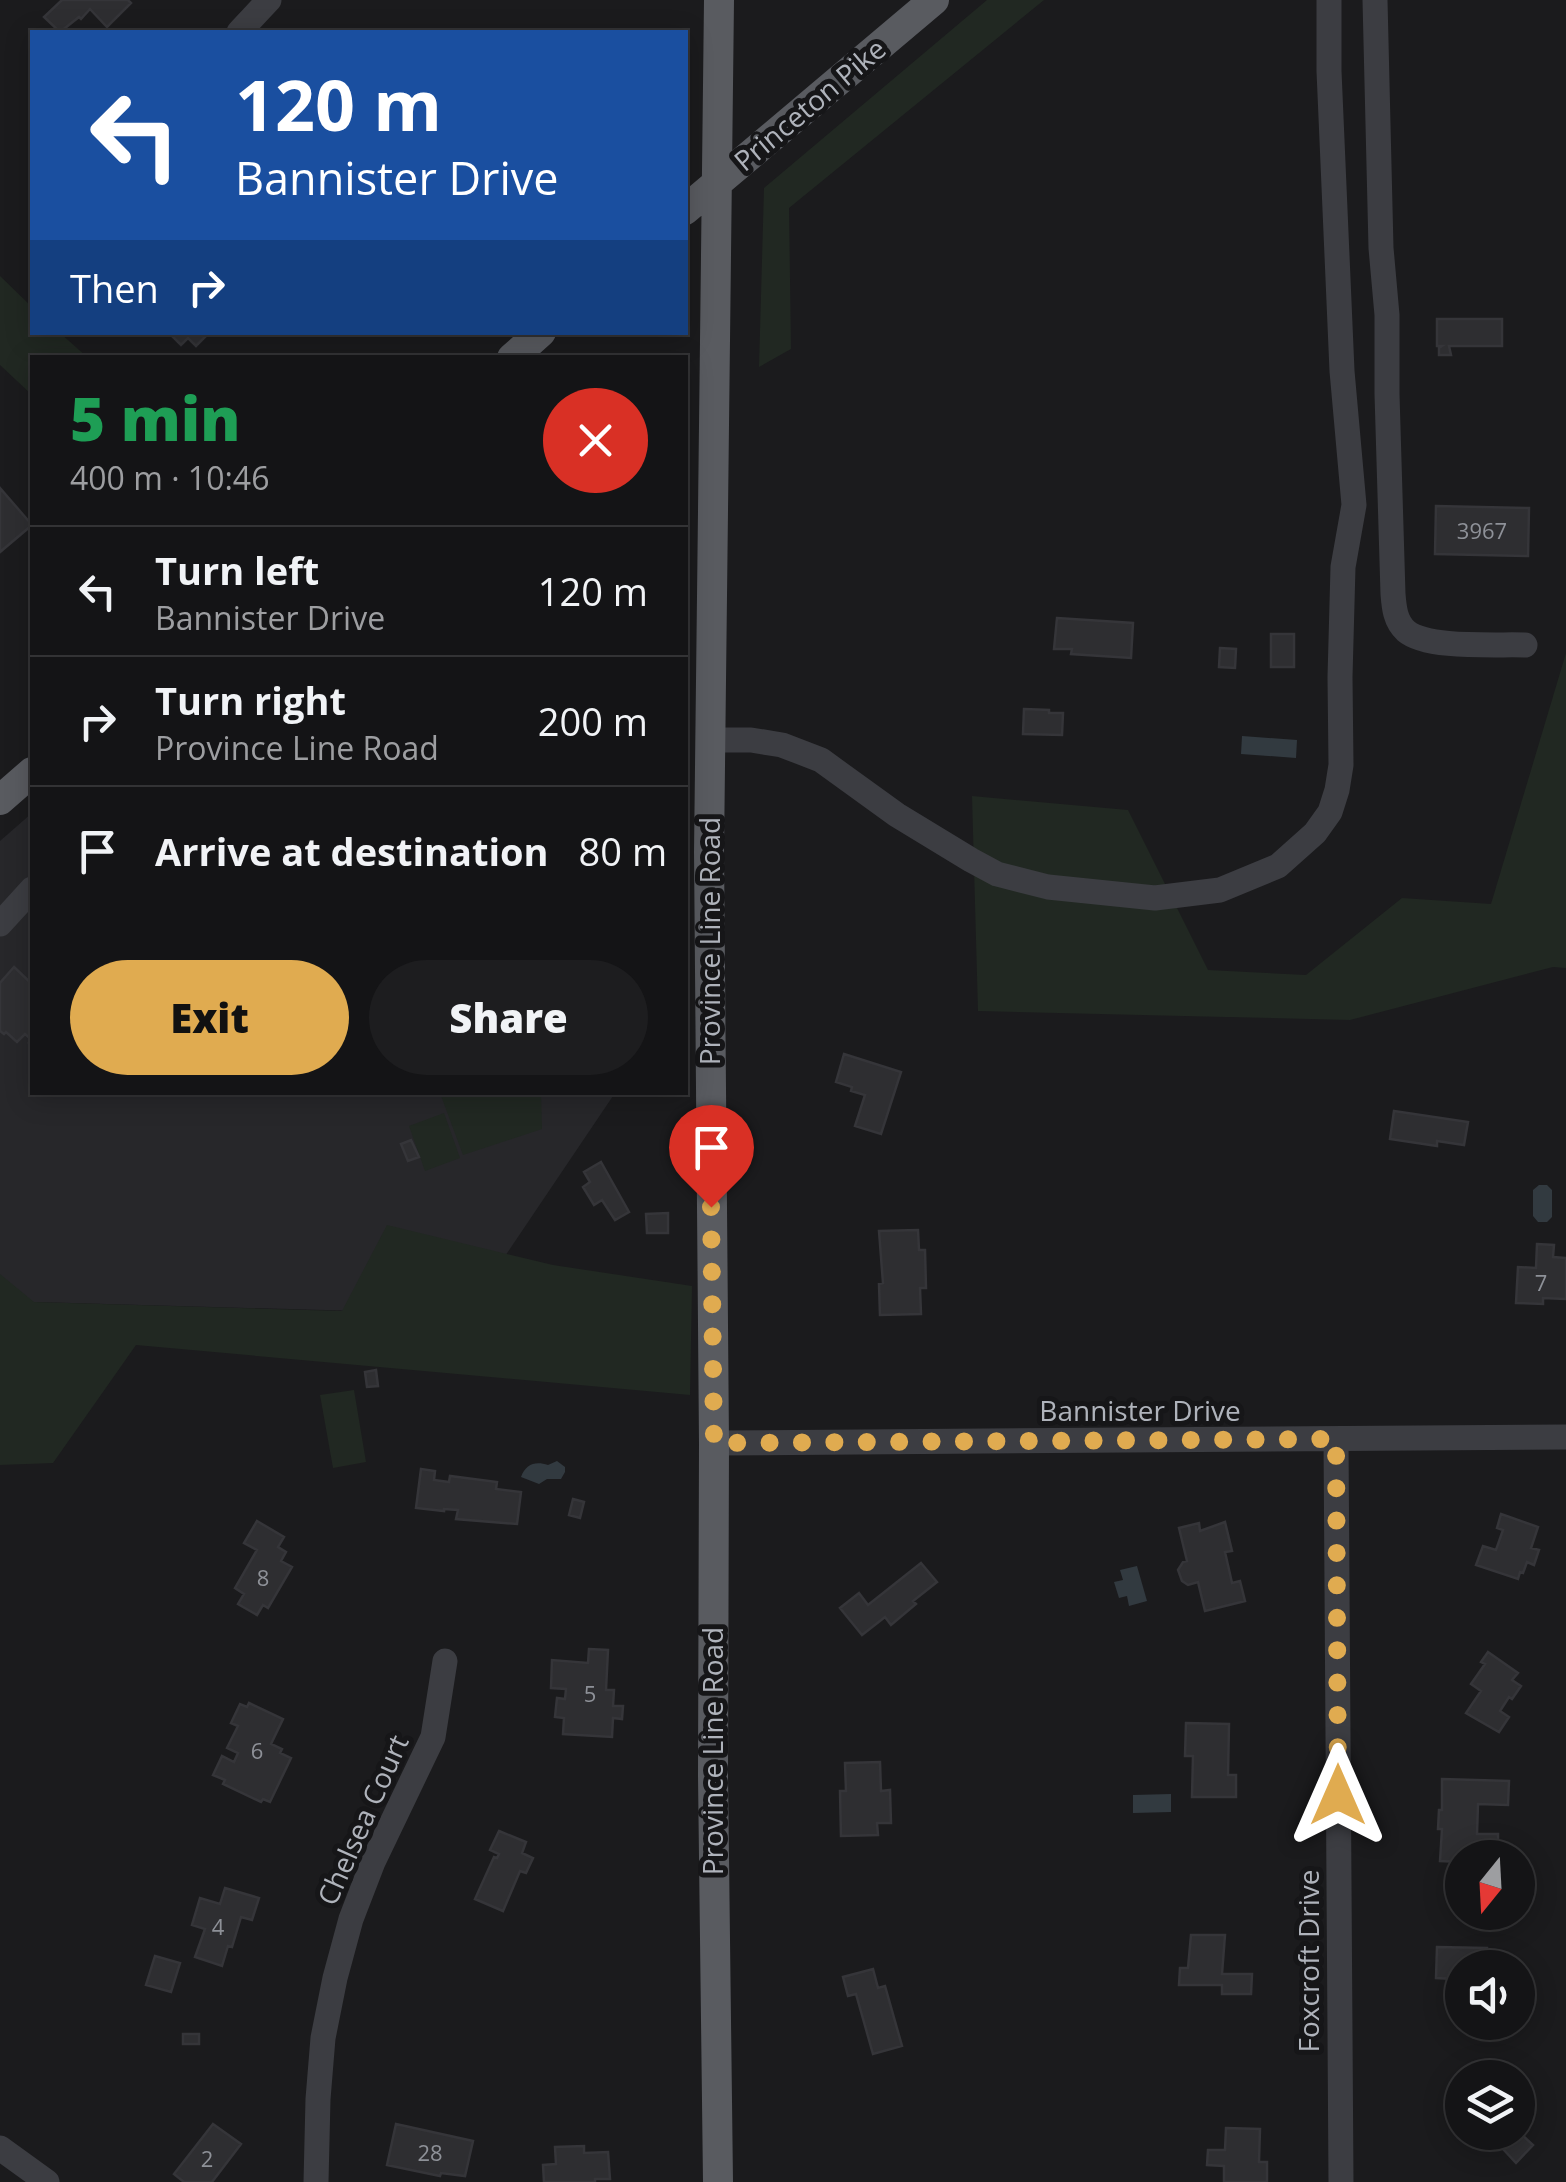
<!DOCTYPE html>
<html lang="en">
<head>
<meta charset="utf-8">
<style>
	:root { --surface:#141416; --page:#1d1d1f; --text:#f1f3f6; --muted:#9d9ea1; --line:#333335; --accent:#e0ab50 }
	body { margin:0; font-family:"Open Sans",sans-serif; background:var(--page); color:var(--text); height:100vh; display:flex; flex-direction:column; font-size:38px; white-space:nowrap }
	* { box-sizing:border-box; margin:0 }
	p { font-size:32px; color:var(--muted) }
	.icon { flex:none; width:55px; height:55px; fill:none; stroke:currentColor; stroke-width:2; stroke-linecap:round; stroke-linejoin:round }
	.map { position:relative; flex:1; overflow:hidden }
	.sheet { position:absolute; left:30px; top:355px; width:658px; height:740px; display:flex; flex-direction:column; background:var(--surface); border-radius:0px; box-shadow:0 5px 25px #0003,0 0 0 2px var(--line) }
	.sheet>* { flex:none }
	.banner { position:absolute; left:30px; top:30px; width:658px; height:305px; border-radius:0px; box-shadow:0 5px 25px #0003,0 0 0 2px var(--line); background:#1a4fa0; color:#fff; overflow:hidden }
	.needle { width:65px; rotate:198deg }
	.controls { position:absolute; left:1445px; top:1840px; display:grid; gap:20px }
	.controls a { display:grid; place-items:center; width:90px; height:90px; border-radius:50%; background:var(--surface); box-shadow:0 5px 25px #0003,0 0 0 2px var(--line); font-size:50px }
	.pin { position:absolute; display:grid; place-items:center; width:85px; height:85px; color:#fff; margin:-102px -42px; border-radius:50% 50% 50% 0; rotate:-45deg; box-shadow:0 0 10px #0007 }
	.pin .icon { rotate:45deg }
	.me { position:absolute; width:110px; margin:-55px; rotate:0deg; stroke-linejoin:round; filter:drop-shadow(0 0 8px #0008) }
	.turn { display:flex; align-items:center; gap:35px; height:210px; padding:0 40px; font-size:45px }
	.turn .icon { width:130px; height:130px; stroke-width:2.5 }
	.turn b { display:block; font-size:70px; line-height:85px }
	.then { display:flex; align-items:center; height:95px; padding:0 40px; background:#0003; gap:20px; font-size:38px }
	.round { display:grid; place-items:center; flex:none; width:105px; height:105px; border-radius:52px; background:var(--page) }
	.summary { display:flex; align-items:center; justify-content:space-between; height:170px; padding:0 40px }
	h1 { font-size:60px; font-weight:800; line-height:75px; color:#1e9e55 }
	.primary-button { display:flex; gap:20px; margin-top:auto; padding:20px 40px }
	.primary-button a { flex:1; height:115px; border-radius:60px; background:var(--accent); color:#111; font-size:40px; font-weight:800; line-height:115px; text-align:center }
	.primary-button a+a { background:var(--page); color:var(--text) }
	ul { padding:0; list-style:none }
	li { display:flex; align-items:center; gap:30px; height:130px; padding:0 40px; border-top:2px solid var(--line) }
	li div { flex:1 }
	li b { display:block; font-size:38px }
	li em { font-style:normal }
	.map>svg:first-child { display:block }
	.built { fill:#27272a }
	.green { fill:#212822 }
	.water { fill:#323a40 }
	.building { fill:#2e2e31; stroke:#353539; stroke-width:2.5 }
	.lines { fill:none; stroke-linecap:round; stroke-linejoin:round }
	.minor { stroke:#3c3d42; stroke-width:25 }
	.major { stroke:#595b60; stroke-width:30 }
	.route { stroke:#e0ab50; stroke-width:18; stroke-dasharray:0 32.4 }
	.labels { text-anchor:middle; stroke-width:10; stroke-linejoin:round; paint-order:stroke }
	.number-label { font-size:22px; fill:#8e9198 }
	.street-label { font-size:28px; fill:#afb3bb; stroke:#161618 }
</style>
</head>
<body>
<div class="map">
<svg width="1566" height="2182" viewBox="0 0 1566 2182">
	<rect width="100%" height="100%" fill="#1b1b1d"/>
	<path class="built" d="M 32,813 L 32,1092 L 615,1093 L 466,1314 L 0,1301 L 0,841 Z"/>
	<path class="green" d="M 987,0 L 1044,0 L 789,208 L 791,349 L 759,367 L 764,188 Z
		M 0,276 L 32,307 L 32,332 L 60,333 L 87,357 L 32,358 L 32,395 L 0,365 Z
		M 1566,653 L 1566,968 L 1553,967 L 1350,1020 L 978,1011 L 972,796 L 1128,810 L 1208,970 L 1306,975 L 1402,898 L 1491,904 Z
		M 440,1093 L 541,1093 L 542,1129 L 463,1155 Z
		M 444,1113 L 460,1158 L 425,1171 L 409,1126 Z
		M 387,1225 L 553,1265 L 692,1286 L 690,1395 L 136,1345 L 53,1463 L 0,1465 L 0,1274 L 34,1302 L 342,1311 Z
		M 354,1390 L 366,1462 L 333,1468 L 320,1395 Z"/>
	<path class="water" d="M 1242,736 L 1297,740 L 1296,758 L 1241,754 Z
		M 1539,1185 L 1547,1185 L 1552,1190 L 1552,1217 L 1547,1222 L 1538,1222 L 1533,1216 L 1533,1190 Z
		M 557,1461 L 565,1467 L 565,1472 L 561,1479 L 547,1479 L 539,1484 L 521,1477 C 526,1464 535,1461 548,1465 Z
		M 1137,1566 L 1147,1601 L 1129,1606 L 1127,1596 L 1119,1598 L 1114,1582 L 1123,1580 L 1120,1570 Z
		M 1171,1794 L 1171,1812 L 1133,1813 L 1133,1795 Z"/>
	<path class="building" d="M 62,0 L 128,0 L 131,3 L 107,27 L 90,9 L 81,19 L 79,17 L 60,32 L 44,17 Z
		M 1437,319 L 1502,319 L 1502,346 L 1449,346 L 1451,355 L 1439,355 L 1439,348 L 1442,346 L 1437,346 Z
		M 168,332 L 206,332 L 208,334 L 196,346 L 188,338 L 181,345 Z
		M 0,488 L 32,525 L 0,552 Z
		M 1436,506 L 1529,508 L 1528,556 L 1435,554 Z
		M 1057,618 L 1133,623 L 1131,658 L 1071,654 L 1072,649 L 1054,649 Z
		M 1271,634 L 1294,634 L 1294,667 L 1271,667 Z
		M 1220,648 L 1236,649 L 1235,668 L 1219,667 Z
		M 1024,709 L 1049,710 L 1049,713 L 1063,713 L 1062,735 L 1023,734 Z
		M 14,967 L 32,984 L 32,1046 L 29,1043 L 32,1040 L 25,1034 L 17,1042 L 6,1032 L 4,1034 L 0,1031 L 0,983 Z
		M 844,1054 L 901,1072 L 881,1134 L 855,1126 L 865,1095 L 851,1091 L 852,1087 L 836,1082 Z
		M 1394,1111 L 1468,1122 L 1464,1145 L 1437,1141 L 1437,1146 L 1390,1139 Z
		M 411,1140 L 419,1157 L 408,1161 L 401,1144 Z
		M 601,1162 L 629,1212 L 615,1220 L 602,1200 L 594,1205 L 583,1187 L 590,1182 L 584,1172 Z
		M 668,1213 L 668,1233 L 647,1233 L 646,1214 Z
		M 918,1230 L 919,1250 L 925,1250 L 926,1288 L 920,1288 L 921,1314 L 880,1315 L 879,1284 L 883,1283 L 879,1231 Z
		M 1537,1244 L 1554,1245 L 1553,1257 L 1566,1258 L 1566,1299 L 1543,1298 L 1543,1304 L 1516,1303 L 1518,1267 L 1536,1268 Z
		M 376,1370 L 378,1386 L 367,1387 L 365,1372 Z
		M 421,1469 L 435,1471 L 434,1480 L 449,1482 L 450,1476 L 497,1482 L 496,1489 L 521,1492 L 517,1524 L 456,1519 L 458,1510 L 444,1509 L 444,1511 L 416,1508 Z
		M 573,1499 L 584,1502 L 580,1518 L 569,1515 Z
		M 1501,1514 L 1538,1527 L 1531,1548 L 1539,1550 L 1534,1565 L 1527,1562 L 1523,1573 L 1520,1572 L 1518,1579 L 1476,1565 L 1483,1546 L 1496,1550 L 1503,1530 L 1497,1528 Z
		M 257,1521 L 284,1537 L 278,1547 L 286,1552 L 281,1561 L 292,1567 L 268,1608 L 263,1605 L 257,1615 L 238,1604 L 244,1594 L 235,1588 L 257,1550 L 244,1543 Z
		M 1225,1522 L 1232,1551 L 1225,1552 L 1232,1583 L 1240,1581 L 1245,1601 L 1205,1611 L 1198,1582 L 1188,1585 L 1182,1581 L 1178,1570 L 1183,1562 L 1187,1561 L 1179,1528 L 1199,1523 L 1200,1531 Z
		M 921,1563 L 937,1582 L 913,1601 L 916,1604 L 891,1625 L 885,1617 L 862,1635 L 840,1608 L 859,1593 L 868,1605 Z
		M 589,1649 L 608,1650 L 606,1690 L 614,1690 L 613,1706 L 623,1706 L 622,1719 L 613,1718 L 612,1737 L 563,1734 L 564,1718 L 555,1717 L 557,1698 L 565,1699 L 566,1689 L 551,1688 L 552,1660 L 588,1663 Z
		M 1488,1652 L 1518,1673 L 1512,1680 L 1521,1686 L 1512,1699 L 1509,1697 L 1500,1711 L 1509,1717 L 1499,1732 L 1466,1713 L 1481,1691 L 1471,1684 L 1485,1664 L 1481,1662 Z
		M 249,1703 L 283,1719 L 271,1744 L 282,1749 L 280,1753 L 291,1758 L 270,1802 L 263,1799 L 261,1802 L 223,1784 L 225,1780 L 213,1775 L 222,1756 L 234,1762 L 238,1753 L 227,1748 L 238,1726 L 231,1723 L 240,1704 L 247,1707 Z
		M 1186,1723 L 1229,1724 L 1228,1775 L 1236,1775 L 1236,1797 L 1192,1797 L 1193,1756 L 1185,1756 Z
		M 880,1762 L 881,1791 L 890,1790 L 891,1823 L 877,1823 L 878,1835 L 841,1836 L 840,1791 L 846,1791 L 845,1763 Z
		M 1442,1779 L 1509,1781 L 1508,1805 L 1478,1804 L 1477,1834 L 1498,1834 L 1498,1858 L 1462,1858 L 1462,1862 L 1440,1861 L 1442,1829 L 1438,1829 L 1439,1810 L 1442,1810 Z
		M 499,1831 L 526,1842 L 522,1853 L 533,1858 L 526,1873 L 520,1871 L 503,1911 L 475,1899 L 494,1857 L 497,1858 L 499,1854 L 490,1850 Z
		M 225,1888 L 259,1898 L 252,1920 L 241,1917 L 232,1947 L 228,1946 L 222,1966 L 195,1957 L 205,1929 L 192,1925 L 200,1898 L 220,1904 Z
		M 1191,1935 L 1225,1935 L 1222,1974 L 1252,1974 L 1251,1994 L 1222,1994 L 1222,1985 L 1179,1985 L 1180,1968 L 1188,1968 Z
		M 1437,1947 L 1487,1948 L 1486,1968 L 1462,1968 L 1462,2010 L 1449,2010 L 1450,1987 L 1454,1987 L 1454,1979 L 1436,1978 Z
		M 155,1956 L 180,1963 L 171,1992 L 146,1985 Z
		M 873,1969 L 878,1988 L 885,1986 L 902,2046 L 873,2054 L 856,1994 L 848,1996 L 843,1977 Z
		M 183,2034 L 199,2034 L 199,2044 L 183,2044 Z
		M 1518,2113 L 1527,2122 L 1518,2131 L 1533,2145 L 1516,2163 L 1491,2136 L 1495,2132 L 1518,2132 Z
		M 213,2124 L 241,2144 L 212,2182 L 184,2182 L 174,2174 Z
		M 396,2124 L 473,2141 L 465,2176 L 441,2173 L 440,2176 L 387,2165 Z
		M 1226,2128 L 1260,2129 L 1259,2162 L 1267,2162 L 1267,2182 L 1224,2182 L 1224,2166 L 1207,2165 L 1208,2150 L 1225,2150 Z
		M 584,2146 L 584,2153 L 608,2152 L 610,2179 L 595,2179 L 595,2182 L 544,2182 L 543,2165 L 556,2164 L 555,2147 Z"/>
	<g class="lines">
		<path class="minor" d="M 1375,0 L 1381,248 L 1387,315 L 1387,394 L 1393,594 C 1394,607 1395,621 1406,631 C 1427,649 1496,644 1525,645
			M 239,32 L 269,0
			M 711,740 L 751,740 L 782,745 L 821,760 L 897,815 L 971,860 L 997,874 L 1048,887 L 1155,898 L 1220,890 L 1278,866 L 1315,833 L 1330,812 L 1337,790 L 1341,765 L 1340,677 L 1343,567 L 1354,505 L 1342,371 L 1329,71 L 1329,0
			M 0,924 L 32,889
			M 1336,1439 L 1341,2182
			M 714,1443 L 1566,1437
			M 0,2148 L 47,2182
			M 316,2182 L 318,2099 L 323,2038 L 335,1978 L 351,1919 L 373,1862 L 433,1737 L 445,1661"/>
		<path class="major" d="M 685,210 L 934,0
			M 512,358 L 541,332
			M 0,800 L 32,772
			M 718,2182 L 713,1776 L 714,1443 L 709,852 L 719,0"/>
	</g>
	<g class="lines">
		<path class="route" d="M 711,1207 L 714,1443 L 1336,1439 L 1338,1795"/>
	</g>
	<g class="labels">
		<g class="number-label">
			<text x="1482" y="539">3967</text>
			<text x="1541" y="1291">7</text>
			<text x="263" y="1586">8</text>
			<text x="590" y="1702">5</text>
			<text x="257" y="1759">6</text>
			<text x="218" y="1935">4</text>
			<text x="430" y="2161">28</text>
			<text x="207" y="2167">2</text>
		</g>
		<g class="street-label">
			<text transform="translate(810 105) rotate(-40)" y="10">Princeton Pike</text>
			<text transform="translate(710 941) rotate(-90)" y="10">Province Line Road</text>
			<text x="1140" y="1421">Bannister Drive</text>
			<text transform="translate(713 1751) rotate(-90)" y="10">Province Line Road</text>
			<text transform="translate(363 1820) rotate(-66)" y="10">Chelsea Court</text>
			<text transform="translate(1309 1961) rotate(-90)" y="10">Foxcroft Drive</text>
		</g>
	</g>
</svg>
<div class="controls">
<a><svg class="needle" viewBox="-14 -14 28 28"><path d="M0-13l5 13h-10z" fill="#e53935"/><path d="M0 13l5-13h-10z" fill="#9d9ea1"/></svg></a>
<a><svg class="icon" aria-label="sound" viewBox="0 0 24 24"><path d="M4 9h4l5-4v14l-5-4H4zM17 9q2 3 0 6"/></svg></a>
<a><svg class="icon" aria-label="layers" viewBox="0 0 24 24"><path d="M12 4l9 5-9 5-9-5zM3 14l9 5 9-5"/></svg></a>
</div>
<div class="pin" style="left:711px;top:1207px;background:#d93025"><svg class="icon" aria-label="arrive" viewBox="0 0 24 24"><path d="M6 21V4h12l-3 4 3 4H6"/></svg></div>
<svg class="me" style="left:1338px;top:1795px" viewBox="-20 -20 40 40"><path d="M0-17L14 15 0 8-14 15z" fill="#e0ab50" stroke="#fff" stroke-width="4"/></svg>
<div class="banner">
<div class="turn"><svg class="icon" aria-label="left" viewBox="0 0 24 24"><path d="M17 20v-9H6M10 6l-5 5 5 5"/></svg><div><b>120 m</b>Bannister Drive</div></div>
<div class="then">Then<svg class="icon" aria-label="right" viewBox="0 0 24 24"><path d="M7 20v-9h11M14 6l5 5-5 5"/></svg></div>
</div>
<section class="sheet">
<div class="summary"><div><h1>5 min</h1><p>400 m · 10:46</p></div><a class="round" style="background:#d93025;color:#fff"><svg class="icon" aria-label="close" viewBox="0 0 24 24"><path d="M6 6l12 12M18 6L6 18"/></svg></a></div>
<ul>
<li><svg class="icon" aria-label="left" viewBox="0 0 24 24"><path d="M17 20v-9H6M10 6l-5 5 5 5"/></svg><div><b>Turn left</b><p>Bannister Drive</p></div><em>120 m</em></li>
<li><svg class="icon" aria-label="right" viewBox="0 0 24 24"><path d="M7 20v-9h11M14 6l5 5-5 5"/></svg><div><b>Turn right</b><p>Province Line Road</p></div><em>200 m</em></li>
<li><svg class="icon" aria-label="arrive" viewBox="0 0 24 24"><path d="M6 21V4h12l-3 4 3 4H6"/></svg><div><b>Arrive at destination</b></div><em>80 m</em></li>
</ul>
<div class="primary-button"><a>Exit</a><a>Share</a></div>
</section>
</div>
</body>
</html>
